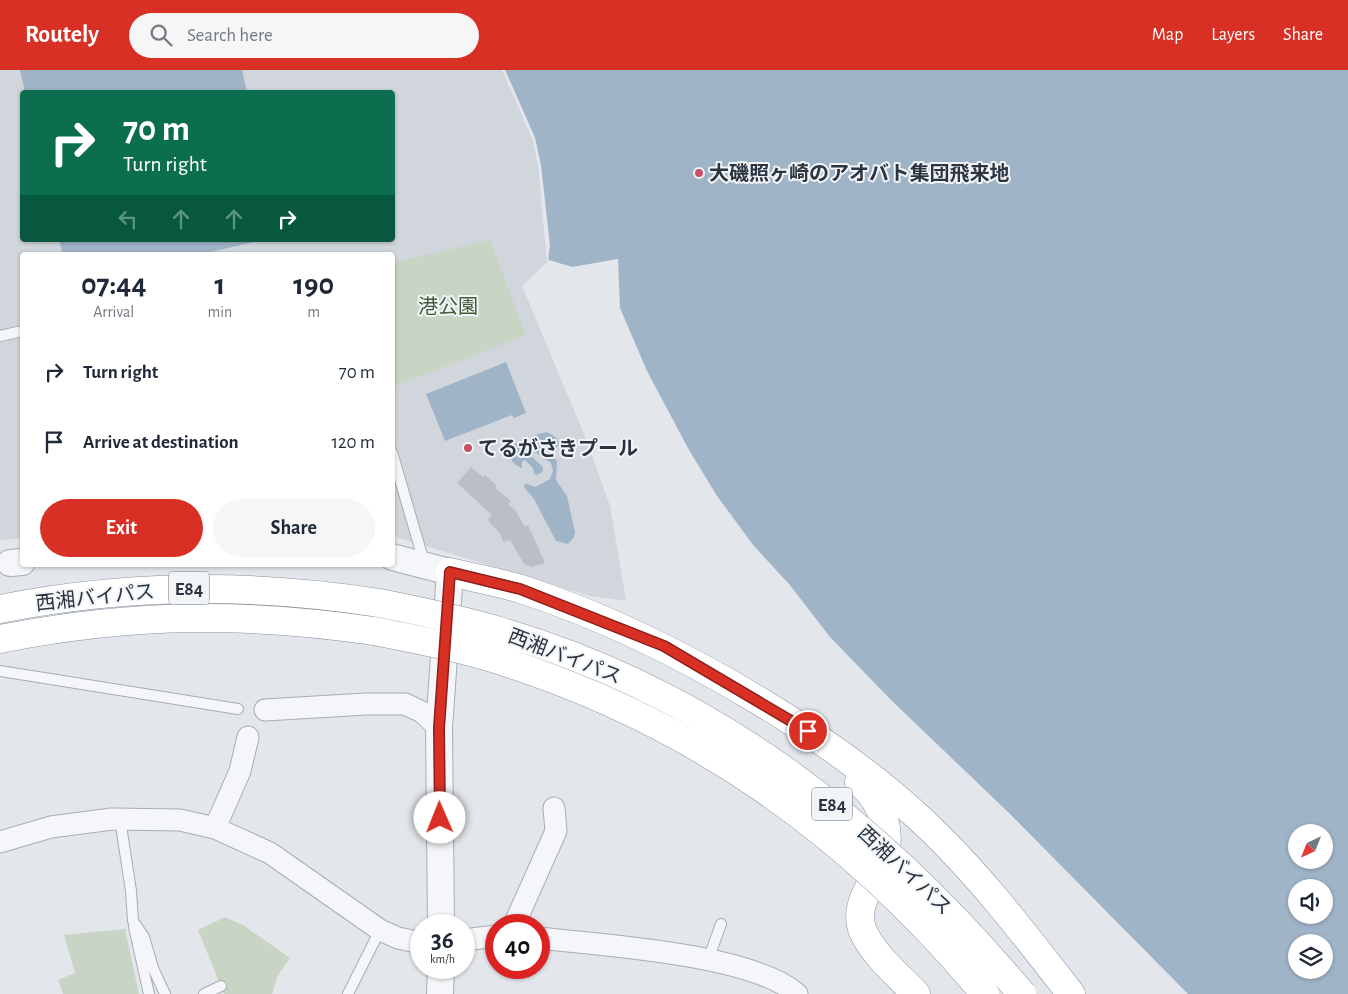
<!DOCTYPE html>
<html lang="en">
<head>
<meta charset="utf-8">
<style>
	:root { --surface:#fff; --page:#f6f6f7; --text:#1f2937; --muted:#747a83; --accent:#d93025 }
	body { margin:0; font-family:"Alegreya Sans","Noto Sans JP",sans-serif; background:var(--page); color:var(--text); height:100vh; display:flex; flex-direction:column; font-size:19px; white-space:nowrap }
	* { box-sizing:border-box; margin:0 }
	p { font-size:16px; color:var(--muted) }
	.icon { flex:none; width:28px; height:28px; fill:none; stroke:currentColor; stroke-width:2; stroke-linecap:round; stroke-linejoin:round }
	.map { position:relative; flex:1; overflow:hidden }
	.side { position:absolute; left:20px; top:182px; width:375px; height:315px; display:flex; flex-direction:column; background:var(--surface); border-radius:5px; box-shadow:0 1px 4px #0004 }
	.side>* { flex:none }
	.banner { position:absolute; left:20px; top:20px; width:375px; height:152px; border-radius:5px; box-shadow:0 1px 4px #0004; background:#0b6e4f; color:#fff; overflow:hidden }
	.needle { width:32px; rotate:223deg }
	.controls { position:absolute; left:1288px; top:754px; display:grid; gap:10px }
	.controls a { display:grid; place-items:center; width:45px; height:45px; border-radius:50%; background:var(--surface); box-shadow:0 1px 4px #0004; font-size:25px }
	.speed { position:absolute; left:410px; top:844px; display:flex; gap:10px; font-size:25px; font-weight:700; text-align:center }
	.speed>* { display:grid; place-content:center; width:65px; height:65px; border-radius:50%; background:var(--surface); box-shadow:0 1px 4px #0004; line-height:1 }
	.speed small { font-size:12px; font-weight:400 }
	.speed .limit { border:8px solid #d22; background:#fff; color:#111 }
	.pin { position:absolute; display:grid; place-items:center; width:42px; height:42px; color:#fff; margin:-21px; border:2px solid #fff; border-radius:50%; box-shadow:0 1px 5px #0007 }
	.me { position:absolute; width:55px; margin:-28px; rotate:359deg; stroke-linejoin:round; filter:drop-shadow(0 0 4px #0008) }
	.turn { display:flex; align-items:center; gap:18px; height:105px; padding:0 20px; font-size:22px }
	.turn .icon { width:65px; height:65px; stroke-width:2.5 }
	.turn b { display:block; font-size:35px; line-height:42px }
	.lanes { display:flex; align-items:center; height:48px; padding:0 20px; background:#0003; justify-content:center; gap:25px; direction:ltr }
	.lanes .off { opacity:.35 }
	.eta { display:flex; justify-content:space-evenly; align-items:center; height:85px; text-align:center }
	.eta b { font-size:30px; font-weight:700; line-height:35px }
	.button { display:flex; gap:10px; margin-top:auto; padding:10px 20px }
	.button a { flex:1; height:58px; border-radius:30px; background:var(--accent); color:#fff; font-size:20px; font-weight:700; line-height:58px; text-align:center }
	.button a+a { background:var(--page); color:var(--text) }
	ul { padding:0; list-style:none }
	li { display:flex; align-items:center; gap:15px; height:70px; padding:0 20px }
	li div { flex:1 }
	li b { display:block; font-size:19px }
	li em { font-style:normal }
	header { display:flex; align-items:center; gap:30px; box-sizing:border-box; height:70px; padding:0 25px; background:var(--accent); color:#fff }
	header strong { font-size:24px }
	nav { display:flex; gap:28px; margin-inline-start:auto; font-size:18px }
	.search { width:350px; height:45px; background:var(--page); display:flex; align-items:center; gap:12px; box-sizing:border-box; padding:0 18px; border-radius:28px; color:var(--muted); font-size:19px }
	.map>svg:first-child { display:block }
	.built { fill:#d1d5dc; fill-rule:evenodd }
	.green { fill:#c8d4c4 }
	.water { fill:#a0b4c8; fill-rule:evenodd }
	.pier { fill:#e3e6ea }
	.building { fill:#babfc7 }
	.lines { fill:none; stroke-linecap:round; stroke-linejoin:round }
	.service-casing { stroke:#a8adb4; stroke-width:12 }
	.minor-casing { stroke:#a8adb4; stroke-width:23 }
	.tertiary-casing { stroke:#a8adb4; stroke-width:28 }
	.motorway-casing { stroke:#8b93a0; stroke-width:29 }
	.service { stroke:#f5f6f9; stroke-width:10 }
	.minor { stroke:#f5f6f9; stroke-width:21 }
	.tertiary { stroke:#f5f6f9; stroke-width:26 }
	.motorway { stroke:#fff; stroke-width:28 }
	.motorway-bridge-casing { stroke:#8b93a0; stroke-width:29; stroke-linecap:butt }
	.motorway-bridge { stroke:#fff; stroke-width:28 }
	.route-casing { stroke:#8d1f18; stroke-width:12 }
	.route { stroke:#d93025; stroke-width:9 }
	.poi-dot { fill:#c75063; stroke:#f2f5f7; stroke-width:2 }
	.labels { text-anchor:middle; stroke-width:4; stroke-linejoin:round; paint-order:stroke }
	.shield { fill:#f2f5f7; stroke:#676e78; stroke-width:1 }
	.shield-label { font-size:19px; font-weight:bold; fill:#2c3441 }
	.poi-label { font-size:20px; font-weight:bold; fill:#2c3441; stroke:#f2f5f7; text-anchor:start }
	.park-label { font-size:20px; fill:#415c3a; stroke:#f2f5f7 }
	.street-label { font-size:20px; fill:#2c3441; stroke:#f2f5f7 }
</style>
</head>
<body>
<header>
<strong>Routely</strong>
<div class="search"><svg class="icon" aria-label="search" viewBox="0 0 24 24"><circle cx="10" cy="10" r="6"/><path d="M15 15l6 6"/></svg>Search here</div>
<nav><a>Map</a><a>Layers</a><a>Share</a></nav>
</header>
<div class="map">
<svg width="1348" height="924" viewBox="0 0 1348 924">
	<rect width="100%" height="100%" fill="#e3e6ea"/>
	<path class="built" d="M 0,0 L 505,0 L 535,68 L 541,95 L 549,190 L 522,216 L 586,369 L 610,436 L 626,531 L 590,526 L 393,466 L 392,185 L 22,185 L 22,468 L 0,470 ZM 22,22 L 392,22 L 392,170 L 22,170 Z"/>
	<path class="green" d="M 490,170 L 526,265 L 393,317 L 393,193 Z
		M 225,847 L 243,855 L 290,888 L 278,905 L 272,924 L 224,924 L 198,860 Z
		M 125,859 L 139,924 L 63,924 L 58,910 L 75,903 L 64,865 Z"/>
	<path class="water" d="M 20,0 L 242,0 L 247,22 L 25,22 Z
		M 505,0 L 1348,0 L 1348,924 L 1188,924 L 1008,742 L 892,631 L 830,567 L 789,514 L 754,476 L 717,426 L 689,380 L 647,301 L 620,238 L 618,189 L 572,197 L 549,190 L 547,155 L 535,68 ZM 1296,762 L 1324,762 L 1324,790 L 1296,790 ZM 1296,818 L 1324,818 L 1324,845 L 1296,845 ZM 1296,872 L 1324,872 L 1324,900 L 1296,900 Z
		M 59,170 L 262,170 L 198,185 L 63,185 Z
		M 506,292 L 526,343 L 514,348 L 512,345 L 445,371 L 426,324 Z
		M 547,362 L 557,368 L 559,373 L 553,387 L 557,391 L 556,410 L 567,426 L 575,462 L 574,467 L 568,474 L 556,471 L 534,429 L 524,417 L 525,413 L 535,417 L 550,409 L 553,401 L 551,393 L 535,382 L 531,386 L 543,397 L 543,401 L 538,405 L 534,404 L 533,398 L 525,390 L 522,392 L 522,398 C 513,395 509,389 511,379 L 516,373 L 533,372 L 535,365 Z"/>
	<path class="pier" d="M 502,0 L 505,0 L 535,68 L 541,95 L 550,176 L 547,192 L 538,95 L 532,68 Z"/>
	<path class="building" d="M 471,397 L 483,407 L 485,405 L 497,416 L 495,418 L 511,431 L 508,434 L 515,440 L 525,457 L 528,455 L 545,493 L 531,497 L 524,494 L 510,470 L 503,472 L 500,463 L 490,453 L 488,449 L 492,445 L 457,413 Z"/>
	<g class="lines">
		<g class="service-casing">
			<path id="service" d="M 0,266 L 22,261
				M 392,382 L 424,492
				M 0,601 L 238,639
				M 120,749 L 131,821 L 133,851 L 144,867 L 153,898 L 165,924
				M 134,857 L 149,924
				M 708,890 L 721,854
				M 204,924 L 221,916
				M 348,924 L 380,860"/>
		</g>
		<g class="minor-casing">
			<path id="minor" d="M 265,640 L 366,634 L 405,634 L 422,642 L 439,658
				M 215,758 L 240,701 L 248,667
				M 0,772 L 51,757 L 112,749 L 180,750 L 215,758 L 270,783 L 380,860 L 398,868 L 421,873
				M 514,855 L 556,761 L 554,738
				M 539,868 C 600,875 753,884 797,924
				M 464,870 L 496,866"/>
		</g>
		<g class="tertiary-casing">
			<path id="tertiary" d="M 392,487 L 450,502 L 439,658 L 441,855
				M 10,493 L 22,492
				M 440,924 L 441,898"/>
		</g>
		<g class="motorway-casing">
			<path id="motorway" d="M 450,502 C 473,508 498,512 521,519 C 607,547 685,586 761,632 C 817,666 869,702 917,746 C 975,799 1023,862 1071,924
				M 0,539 C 126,514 252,513 379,533
				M 0,569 C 132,543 241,542 374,561
				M 859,712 C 884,733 894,765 881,795 C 872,815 854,835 862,859 C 872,884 898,905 916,924"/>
		</g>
		<use href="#service" class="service"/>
		<use href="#minor" class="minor"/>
		<use href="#tertiary" class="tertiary"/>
		<use href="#motorway" class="motorway"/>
		<g class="motorway-bridge-casing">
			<path id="motorway-bridge" d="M 379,533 C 419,541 460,549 499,561 C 714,624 880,755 1022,924
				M 374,561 C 414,569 454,576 492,588 C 693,650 852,764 985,924"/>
		</g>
		<use href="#motorway-bridge" class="motorway-bridge"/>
	</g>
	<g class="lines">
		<g class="route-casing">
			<path id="route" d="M 440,748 L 439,658 L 450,502 L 520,519 L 664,576 L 808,661"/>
		</g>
		<use href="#route" class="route"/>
	</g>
	<g class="poi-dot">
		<circle cx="699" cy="103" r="5"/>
		<circle cx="468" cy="378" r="5"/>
	</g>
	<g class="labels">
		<g class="shield">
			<rect x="169" y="501.5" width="40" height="33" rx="4"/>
			<rect x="812" y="717.5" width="40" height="33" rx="4"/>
		</g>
		<g class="shield-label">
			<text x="189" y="525">E84</text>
			<text x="832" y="741">E84</text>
		</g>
		<g class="poi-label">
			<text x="709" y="110">大磯照ヶ崎のアオバト集団飛来地</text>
			<text x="478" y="385">てるがさきプール</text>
		</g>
		<g class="park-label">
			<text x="448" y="243">港公園</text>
		</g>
		<g class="street-label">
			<text transform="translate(95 527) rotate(-6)" y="7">西湘バイパス</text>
			<text transform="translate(565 586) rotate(21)" y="7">西湘バイパス</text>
			<text transform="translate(905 800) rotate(43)" y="7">西湘バイパス</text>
		</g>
	</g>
</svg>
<div class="controls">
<a><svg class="needle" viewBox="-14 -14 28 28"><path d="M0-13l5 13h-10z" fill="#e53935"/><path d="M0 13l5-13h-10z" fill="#747a83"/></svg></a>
<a><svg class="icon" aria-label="sound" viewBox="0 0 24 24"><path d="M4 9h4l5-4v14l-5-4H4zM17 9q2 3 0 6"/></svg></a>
<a><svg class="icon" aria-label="layers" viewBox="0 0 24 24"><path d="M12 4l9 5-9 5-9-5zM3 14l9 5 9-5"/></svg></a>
</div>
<div class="speed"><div>36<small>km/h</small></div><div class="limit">40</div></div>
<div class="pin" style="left:808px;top:661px;background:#d93025"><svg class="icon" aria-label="arrive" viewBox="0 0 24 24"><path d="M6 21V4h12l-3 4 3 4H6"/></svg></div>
<svg class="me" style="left:440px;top:748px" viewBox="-20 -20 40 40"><circle r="19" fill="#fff"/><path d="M0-13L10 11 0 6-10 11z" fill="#d93025"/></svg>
<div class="banner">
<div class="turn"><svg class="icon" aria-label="right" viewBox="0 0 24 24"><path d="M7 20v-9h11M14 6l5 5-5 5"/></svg><div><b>70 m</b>Turn right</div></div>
<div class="lanes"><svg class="icon off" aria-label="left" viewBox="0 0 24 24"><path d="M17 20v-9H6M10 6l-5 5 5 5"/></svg><svg class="icon off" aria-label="ahead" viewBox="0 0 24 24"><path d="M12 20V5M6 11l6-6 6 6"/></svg><svg class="icon off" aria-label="ahead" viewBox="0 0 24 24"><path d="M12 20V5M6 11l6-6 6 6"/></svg><svg class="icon" aria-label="right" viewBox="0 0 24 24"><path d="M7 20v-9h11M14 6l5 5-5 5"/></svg></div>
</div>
<section class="side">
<div class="eta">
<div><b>07:44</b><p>Arrival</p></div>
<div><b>1</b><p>min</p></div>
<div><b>190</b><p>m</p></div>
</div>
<ul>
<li><svg class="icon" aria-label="right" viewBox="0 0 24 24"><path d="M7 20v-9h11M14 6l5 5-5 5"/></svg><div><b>Turn right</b></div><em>70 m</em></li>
<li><svg class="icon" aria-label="arrive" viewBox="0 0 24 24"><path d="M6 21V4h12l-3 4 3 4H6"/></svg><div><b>Arrive at destination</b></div><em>120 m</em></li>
</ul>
<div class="button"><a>Exit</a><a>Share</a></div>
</section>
</div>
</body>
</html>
